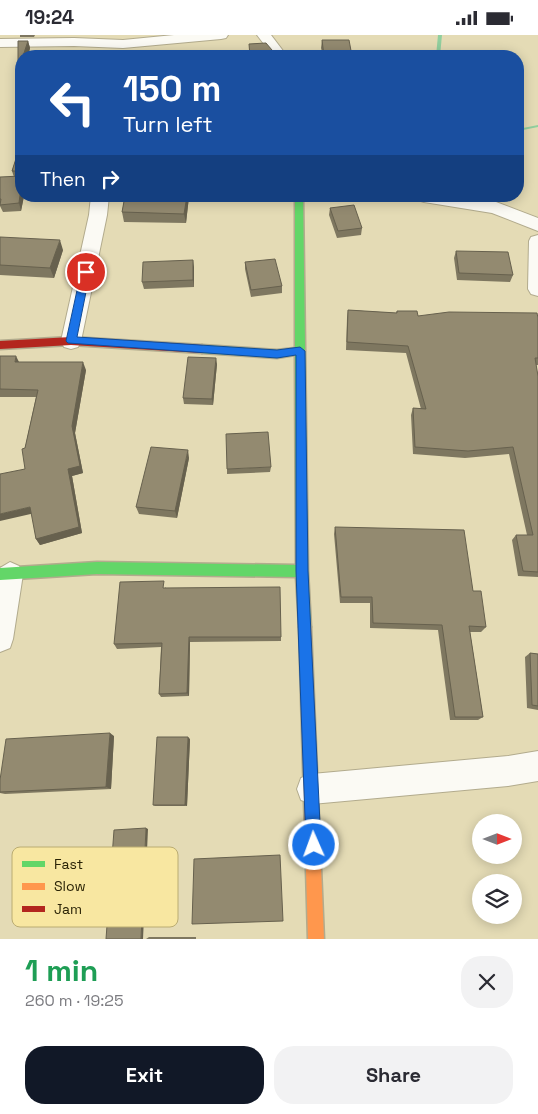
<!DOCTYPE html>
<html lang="en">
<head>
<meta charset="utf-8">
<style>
	:root { --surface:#fff; --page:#f2f2f3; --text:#2b2b33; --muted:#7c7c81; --accent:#111827 }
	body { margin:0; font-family:"Space Grotesk",sans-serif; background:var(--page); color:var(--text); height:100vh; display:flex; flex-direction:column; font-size:19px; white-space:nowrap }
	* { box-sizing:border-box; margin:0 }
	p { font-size:16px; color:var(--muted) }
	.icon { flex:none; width:28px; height:28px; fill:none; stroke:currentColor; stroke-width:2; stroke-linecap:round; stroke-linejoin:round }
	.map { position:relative; height:904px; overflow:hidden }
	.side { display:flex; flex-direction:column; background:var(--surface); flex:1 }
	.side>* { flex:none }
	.banner { position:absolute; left:15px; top:15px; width:509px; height:152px; border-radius:20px; box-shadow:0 2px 12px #0003; background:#1a4fa0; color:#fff; overflow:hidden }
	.needle { width:32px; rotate:90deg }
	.fabs { position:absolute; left:472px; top:779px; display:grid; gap:10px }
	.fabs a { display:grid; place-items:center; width:50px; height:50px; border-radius:50%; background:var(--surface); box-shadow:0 2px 12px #0003; font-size:25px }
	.pin { position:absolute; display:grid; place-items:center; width:42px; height:42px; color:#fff; margin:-21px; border:2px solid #fff; border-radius:50%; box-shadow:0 1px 5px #0007 }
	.me { position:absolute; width:55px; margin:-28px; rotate:358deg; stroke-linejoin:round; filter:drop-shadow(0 0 4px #0008) }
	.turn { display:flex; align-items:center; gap:18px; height:105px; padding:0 25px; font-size:22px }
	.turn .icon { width:65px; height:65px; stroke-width:2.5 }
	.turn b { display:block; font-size:35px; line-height:42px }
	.then { display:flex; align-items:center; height:48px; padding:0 25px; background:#0003; gap:10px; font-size:19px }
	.round { display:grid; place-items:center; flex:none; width:52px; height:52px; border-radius:20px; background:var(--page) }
	.overview { display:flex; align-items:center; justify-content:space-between; height:85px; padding:0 25px }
	h1 { font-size:30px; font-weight:800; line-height:38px; color:#1e9e55 }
	.primary-button { display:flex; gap:10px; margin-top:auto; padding:10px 25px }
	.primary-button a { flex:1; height:58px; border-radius:20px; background:var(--accent); color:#fff; font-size:20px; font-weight:800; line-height:58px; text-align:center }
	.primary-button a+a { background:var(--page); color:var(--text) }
	.status { display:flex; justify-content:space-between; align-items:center; height:35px; padding:0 25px; background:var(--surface); direction:ltr }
	.status svg { height:14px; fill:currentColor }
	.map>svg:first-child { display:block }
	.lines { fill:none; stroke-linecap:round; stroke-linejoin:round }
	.stream { fill:#91cf9e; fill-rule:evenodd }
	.street-casing { stroke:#b2ab8d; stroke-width:2 }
	.fast-casing { stroke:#b2ab8d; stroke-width:3 }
	.slow-casing { stroke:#b2ab8d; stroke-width:3 }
	.jam-casing { stroke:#b2ab8d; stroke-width:3 }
	.street { fill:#fbfaf4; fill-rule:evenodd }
	.fast { fill:#63d668; fill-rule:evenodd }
	.slow { fill:#ff974d; fill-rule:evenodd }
	.jam { fill:#b3261e; fill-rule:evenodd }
	.wall { fill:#7e7760 }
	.shaded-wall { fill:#67614e }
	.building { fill:#938a70; stroke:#67614e }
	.route { fill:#1a73e8; stroke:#114b97 }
	.key { fill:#f8e7a1; stroke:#baac72; stroke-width:1 }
	.key-label { font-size:14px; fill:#2a2306 }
</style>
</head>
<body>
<div class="status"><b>19:24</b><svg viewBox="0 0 49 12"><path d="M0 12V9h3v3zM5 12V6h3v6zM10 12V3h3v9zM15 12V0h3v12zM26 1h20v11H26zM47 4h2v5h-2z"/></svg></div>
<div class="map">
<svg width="538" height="904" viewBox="0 0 538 904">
	<rect width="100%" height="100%" fill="#e4dbb5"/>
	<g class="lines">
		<path class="stream" d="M 438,0 L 442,0 L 440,21 L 436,21 Z
			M 538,90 L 538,92 L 518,96 L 518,94 Z"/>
		<g class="street-casing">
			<path id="street" d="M 174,0 L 228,0 L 226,3 L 221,4 L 123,13 L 74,11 L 0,12 L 0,4 L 74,3 L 123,5 Z
				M 257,0 L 271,0 L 287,21 L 273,21 Z
				M 91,161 L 109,161 L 107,180 L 81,306 L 78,312 L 71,314 L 64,312 L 61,306 L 89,180 Z
				M 415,161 L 460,161 L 496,167 L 538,183 L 538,196 L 492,178 L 424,167 L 418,165 Z
				M 538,200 L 538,261 L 531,259 L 528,254 L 529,206 L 531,202 Z
				M 10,527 L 19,531 L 23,539 L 13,604 L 10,613 L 0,617 L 0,533 Z
				M 538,716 L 538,746 L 508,751 L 312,769 L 301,765 L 297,754 L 301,743 L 312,739 L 508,721 Z"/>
		</g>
		<g class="fast-casing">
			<path id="fast" d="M 295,161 L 303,161 L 308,536 L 311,592 L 309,596 L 305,598 L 301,596 L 299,592 L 296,542 L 97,539 L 0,545 L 0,533 L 97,527 L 296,530 L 295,320 L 277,323 L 202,318 L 197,314 L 202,310 L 277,315 L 295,313 Z"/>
		</g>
		<g class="slow-casing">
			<path id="slow" d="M 305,586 L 309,588 L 311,592 L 324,904 L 308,904 L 299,592 L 301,588 Z"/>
		</g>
		<g class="jam-casing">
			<path id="jam" d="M 71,302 L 202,310 L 207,314 L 202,318 L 71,310 L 0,314 L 0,306 Z"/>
		</g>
		<use href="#street" class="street"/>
		<use href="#fast" class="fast"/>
		<use href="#slow" class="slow"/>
		<use href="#jam" class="jam"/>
	</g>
	<path class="wall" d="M 20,0 L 35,0 L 34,2 L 20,2 Z
		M 322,5 L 352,21 L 323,21 L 321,13 Z
		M 18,6 L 28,6 L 30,13 L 28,21 L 21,21 L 21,35 L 18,28 Z
		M 21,97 L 21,161 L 24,161 L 21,176 L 3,177 L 0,171 L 0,142 L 14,142 L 12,136 L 20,112 L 18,106 Z
		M 125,161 L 189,161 L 186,188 L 124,187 L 122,177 Z
		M 330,173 L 362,193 L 361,200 L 337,203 L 329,180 Z
		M 0,202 L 63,215 L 54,243 L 0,240 Z
		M 456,216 L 513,240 L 510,247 L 457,245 L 454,223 Z
		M 245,227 L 282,251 L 282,258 L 251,262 L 245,234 Z
		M 194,232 L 194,252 L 144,254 L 142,247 Z
		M 348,275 L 396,278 L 397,276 L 418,281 L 538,283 L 538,330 L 536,330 L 538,341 L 538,542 L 518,541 L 512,505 L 516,500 L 527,500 L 509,419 L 465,423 L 413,419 L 411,380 L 413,373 L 421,374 L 406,318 L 346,315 L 347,283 Z
		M 0,321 L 19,327 L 86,335 L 75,398 L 83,438 L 72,441 L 82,498 L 40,510 L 36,504 L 25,434 L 25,413 L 36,362 L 0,362 Z
		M 217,329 L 213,370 L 184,369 L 183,363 Z
		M 189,423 L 177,483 L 139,479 L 136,472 Z
		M 271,432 L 270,437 L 227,439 L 227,434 Z
		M 335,492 L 473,556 L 486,592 L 481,597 L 470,597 L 483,682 L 478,685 L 450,685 L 438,595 L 370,593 L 370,568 L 340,568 L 334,499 Z
		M 166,552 L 166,553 L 281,602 L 281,606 L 190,607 L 189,661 L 161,662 L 159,659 L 161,612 L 117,614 L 114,609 Z
		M 530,618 L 538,619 L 538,675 L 527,673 L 525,622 Z
		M 114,701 L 111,754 L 5,759 L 0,758 L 0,745 Z
		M 190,704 L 187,771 L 155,771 L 153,770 Z
		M 149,902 L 196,902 L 196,904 L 146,904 Z"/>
	<path class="shaded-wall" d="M 28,6 L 30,13 L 28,21 L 23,21 Z
		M 21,152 L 21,161 L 24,161 L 21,176 L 19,168 Z
		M 187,161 L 189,161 L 189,162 L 186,188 L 184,179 Z
		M 60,205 L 63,215 L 54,243 L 50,233 Z
		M 193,225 L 194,232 L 194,252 L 193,245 Z
		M 16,321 L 20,329 L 15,327 Z
		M 216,323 L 217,329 L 213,370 L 212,364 Z
		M 83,327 L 86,335 L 75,398 L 83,438 L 72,441 L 82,498 L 40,510 L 36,504 L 68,434 L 72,391 Z
		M 188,415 L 189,423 L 177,483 L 175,476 Z
		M 30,472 L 35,478 L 0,486 L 0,479 Z
		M 189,602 L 190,607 L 189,661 L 187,658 Z
		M 110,698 L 114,701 L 111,754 L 106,752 Z
		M 188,702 L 190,704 L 187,771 L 185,770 Z
		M 146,793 L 148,794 L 143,904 L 141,904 Z"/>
	<path class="building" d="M 322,5 L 349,5 L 352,21 L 324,21 Z
		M 18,6 L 28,6 L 23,21 L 21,21 L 21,28 L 18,28 Z
		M 266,8 L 272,15 L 273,21 L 250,21 L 249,9 Z
		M 21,97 L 21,106 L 18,106 Z
		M 21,108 L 21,136 L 12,136 Z
		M 21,141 L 21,152 L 19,168 L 0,170 L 1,164 L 0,164 L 0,142 Z
		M 125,161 L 187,161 L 184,179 L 122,177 Z
		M 354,170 L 362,193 L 338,196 L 330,173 Z
		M 0,202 L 60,205 L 50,233 L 0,230 Z
		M 456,216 L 508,217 L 513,240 L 459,238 Z
		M 275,224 L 282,251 L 251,255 L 245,227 Z
		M 193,225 L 193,245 L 142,247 L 143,227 Z
		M 348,275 L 397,278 L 397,276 L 417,276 L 418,281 L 449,277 L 537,278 L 538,283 L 538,323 L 535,323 L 538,341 L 538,537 L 523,536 L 516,500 L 533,500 L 513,412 L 468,416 L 415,412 L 413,373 L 426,374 L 408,311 L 347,307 Z
		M 0,321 L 16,321 L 15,327 L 83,327 L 72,391 L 80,431 L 68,434 L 79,492 L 36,504 L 30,472 L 0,479 L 0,439 L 25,434 L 22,414 L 25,413 L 38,355 L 0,354 Z
		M 188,322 L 216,323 L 212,364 L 183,363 Z
		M 268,397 L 271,432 L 227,434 L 226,399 Z
		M 151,412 L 188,415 L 175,476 L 136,472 Z
		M 335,492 L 464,495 L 473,556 L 481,556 L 486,592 L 469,591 L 483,682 L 455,682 L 442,590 L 373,588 L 372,562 L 341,562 Z
		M 164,546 L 163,553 L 280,552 L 281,602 L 189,602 L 187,658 L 159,659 L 162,608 L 114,609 L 120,547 Z
		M 530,618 L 538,619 L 538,671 L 532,670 Z
		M 110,698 L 106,752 L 0,757 L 0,745 L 6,704 Z
		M 157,702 L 188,702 L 185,770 L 153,770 Z
		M 146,793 L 141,904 L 106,904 L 114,795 Z
		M 280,820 L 283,886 L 192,889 L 194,824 Z"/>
	<path class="route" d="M 86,234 L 90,237 L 77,302 L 277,315 L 300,312 L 305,316 L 308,536 L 321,810 L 319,815 L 314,818 L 309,815 L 306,810 L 296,536 L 296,320 L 277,323 L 68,308 L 66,306 L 81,237 Z"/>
	<rect x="12" y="812" width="166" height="80" rx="8" class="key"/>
	<rect x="22" y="826" width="23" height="6" fill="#63d668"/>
	<rect x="22" y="848" width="23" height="7" fill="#ff974d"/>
	<rect x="22" y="871" width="23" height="6" fill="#b3261e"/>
	<g class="key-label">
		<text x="54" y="834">Fast</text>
		<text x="54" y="856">Slow</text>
		<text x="54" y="879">Jam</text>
	</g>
</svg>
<div class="fabs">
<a><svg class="needle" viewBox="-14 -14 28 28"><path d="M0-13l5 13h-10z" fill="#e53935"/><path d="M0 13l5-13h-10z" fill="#7c7c81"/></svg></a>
<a><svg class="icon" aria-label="layers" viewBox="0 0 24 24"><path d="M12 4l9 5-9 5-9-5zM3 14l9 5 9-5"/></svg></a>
</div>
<div class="pin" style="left:86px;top:237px;background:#d93025"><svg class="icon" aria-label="arrive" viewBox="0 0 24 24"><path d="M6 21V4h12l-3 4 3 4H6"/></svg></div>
<svg class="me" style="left:314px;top:810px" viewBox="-20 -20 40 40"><circle r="17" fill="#1a73e8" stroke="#fff" stroke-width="3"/><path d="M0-11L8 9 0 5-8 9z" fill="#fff"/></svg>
<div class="banner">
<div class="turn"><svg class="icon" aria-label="left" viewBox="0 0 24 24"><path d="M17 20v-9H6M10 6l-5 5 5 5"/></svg><div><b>150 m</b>Turn left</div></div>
<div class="then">Then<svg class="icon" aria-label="right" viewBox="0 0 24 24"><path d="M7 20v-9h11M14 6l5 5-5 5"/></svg></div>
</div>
</div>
<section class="side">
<div class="overview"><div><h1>1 min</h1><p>260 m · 19:25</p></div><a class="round"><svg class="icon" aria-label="close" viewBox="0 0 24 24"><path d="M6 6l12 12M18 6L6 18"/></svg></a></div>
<div class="primary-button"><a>Exit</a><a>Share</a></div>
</section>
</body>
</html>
